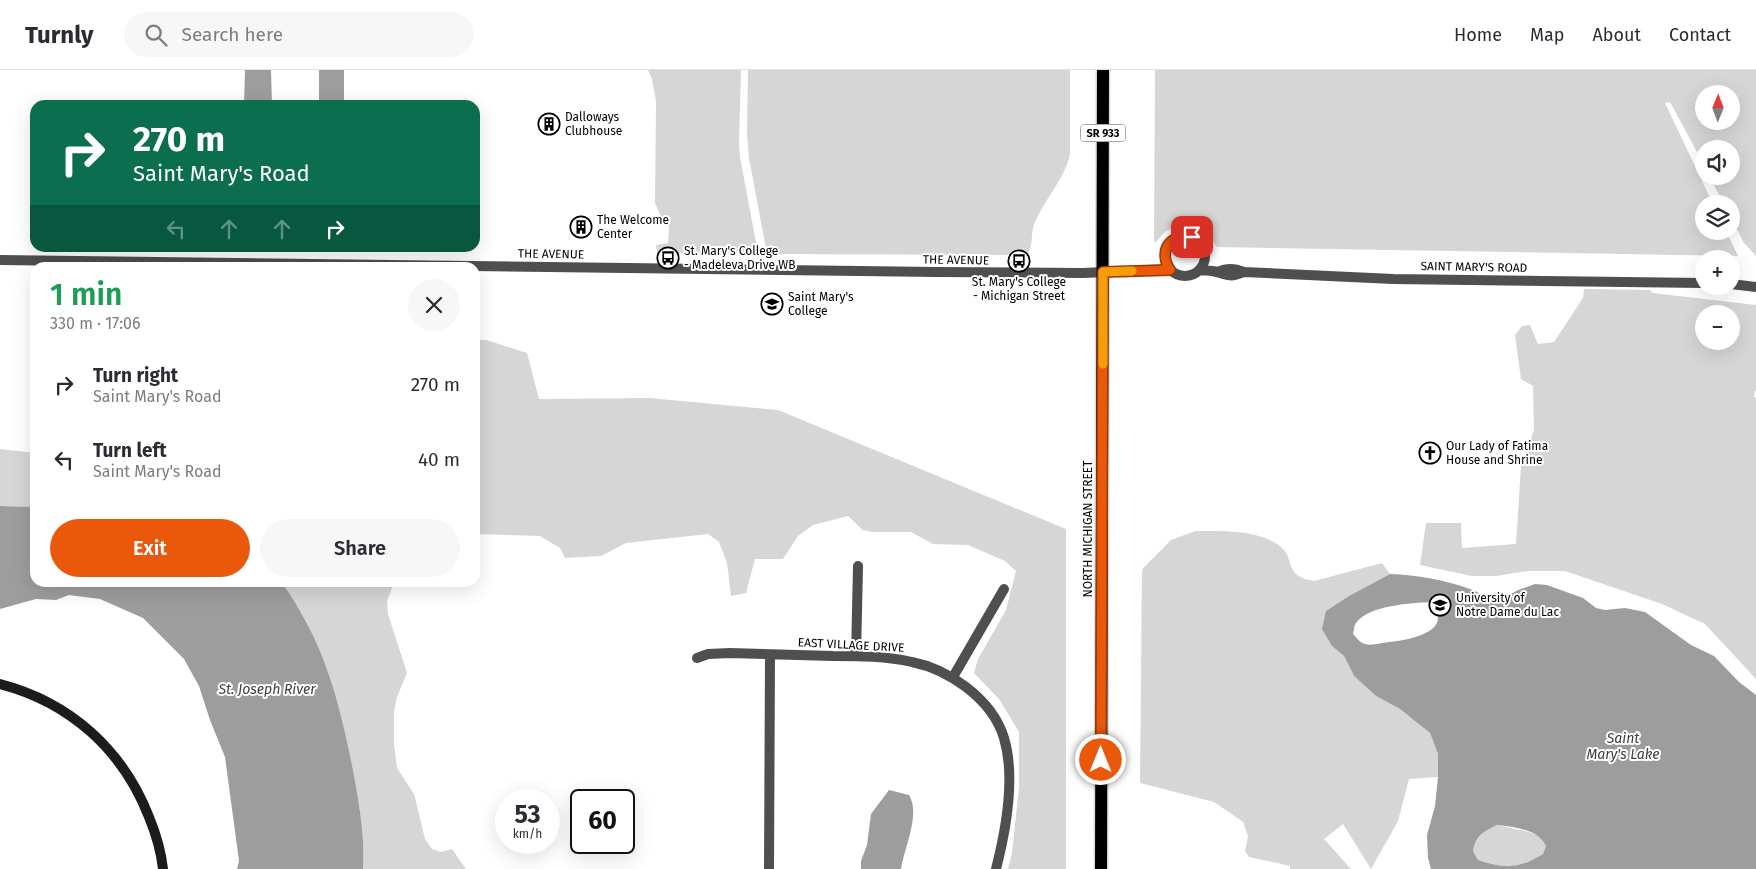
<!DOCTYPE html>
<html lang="en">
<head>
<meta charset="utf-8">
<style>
	:root { --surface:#fff; --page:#f7f7f7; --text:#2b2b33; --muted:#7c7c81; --line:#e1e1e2; --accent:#ea580c }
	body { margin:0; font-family:"Fira Sans",sans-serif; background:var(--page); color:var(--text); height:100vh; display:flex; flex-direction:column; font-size:19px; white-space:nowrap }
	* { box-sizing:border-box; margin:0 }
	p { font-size:16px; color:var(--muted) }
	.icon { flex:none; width:28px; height:28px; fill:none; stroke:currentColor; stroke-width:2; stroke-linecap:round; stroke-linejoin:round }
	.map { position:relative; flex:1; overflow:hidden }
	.side { position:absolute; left:30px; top:192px; width:450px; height:325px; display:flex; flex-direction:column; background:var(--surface); border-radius:15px; box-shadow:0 5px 20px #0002 }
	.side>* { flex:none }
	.hud { position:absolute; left:30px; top:30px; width:450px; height:152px; border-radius:15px; box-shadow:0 5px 20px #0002; background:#0b6e4f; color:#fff; overflow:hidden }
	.needle { width:32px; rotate:1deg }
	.tools { position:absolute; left:1695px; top:15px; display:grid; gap:10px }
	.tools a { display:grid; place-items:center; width:45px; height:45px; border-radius:50%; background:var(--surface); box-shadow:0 5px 20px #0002; font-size:25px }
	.speed { position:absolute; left:495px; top:719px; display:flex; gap:10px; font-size:25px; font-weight:700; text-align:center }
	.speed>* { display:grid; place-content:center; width:65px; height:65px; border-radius:50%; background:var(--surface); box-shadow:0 5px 20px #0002; line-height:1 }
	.speed small { font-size:12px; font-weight:400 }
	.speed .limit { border:2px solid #111; border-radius:8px; background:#fff; color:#111 }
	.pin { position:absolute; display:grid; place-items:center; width:42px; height:42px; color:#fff; margin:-21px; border-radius:10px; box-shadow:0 2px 8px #0006 }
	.me { position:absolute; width:55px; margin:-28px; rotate:0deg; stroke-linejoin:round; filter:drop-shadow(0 0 4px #0008) }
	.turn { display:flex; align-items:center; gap:18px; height:105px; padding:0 20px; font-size:22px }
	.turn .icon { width:65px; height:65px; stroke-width:2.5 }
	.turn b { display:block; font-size:35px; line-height:42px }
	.lanes { display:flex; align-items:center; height:48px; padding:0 20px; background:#0003; justify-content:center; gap:25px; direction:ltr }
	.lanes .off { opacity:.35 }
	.round { display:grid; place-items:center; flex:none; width:52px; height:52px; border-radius:26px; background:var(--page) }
	.summary { display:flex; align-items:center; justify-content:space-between; height:85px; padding:0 20px }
	h1 { font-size:30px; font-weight:600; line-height:38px; color:#1e9e55 }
	.action { display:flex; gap:10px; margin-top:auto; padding:10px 20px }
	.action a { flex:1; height:58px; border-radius:30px; background:var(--accent); color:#fff; font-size:20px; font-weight:600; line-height:58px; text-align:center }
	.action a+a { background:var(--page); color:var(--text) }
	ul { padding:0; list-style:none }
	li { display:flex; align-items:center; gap:15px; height:75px; padding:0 20px }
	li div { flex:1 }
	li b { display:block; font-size:19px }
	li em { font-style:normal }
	header { display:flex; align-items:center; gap:30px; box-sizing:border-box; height:70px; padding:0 25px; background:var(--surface); border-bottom:1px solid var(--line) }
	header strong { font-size:24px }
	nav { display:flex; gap:28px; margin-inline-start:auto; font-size:18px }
	.search { width:350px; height:45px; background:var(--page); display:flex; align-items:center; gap:12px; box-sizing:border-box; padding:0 18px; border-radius:28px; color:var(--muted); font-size:19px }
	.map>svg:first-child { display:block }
	.green { fill:#d6d6d6; fill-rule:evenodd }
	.water { fill:#9d9d9d; fill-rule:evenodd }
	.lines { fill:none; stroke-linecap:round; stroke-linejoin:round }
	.primary-casing { stroke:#dbdbdb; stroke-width:15 }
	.street { stroke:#4f4f4f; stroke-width:10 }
	.secondary { stroke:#1c1c1c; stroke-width:10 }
	.primary { stroke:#000; stroke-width:12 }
	.route-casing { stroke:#983908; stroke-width:12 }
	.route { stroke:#ea580c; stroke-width:9 }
	.slow { stroke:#f59e0b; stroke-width:9 }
	.labels { text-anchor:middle; stroke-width:4; stroke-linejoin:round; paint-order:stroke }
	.shield { fill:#fff; stroke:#4c4c4c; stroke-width:1 }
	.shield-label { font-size:11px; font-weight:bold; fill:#000 }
	.poi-label { font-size:12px; fill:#000; stroke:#fff; text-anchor:start }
	.street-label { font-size:12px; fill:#000; stroke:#fff }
	.water-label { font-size:14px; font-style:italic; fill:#3e3e3e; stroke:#fff }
</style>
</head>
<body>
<header>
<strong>Turnly</strong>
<div class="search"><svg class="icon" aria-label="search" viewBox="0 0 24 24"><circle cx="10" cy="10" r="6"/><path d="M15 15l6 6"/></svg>Search here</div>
<nav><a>Home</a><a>Map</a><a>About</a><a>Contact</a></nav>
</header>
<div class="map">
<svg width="1756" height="799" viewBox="0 0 1756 799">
	<rect width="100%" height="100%" fill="#fff"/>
	<path class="green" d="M 648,0 L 741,0 L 739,72 L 740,87 L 758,183 L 657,183 L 656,175 L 668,173 L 669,157 L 660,145 L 655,133 L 656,32 L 652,9 Z
		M 748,0 L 1070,0 L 1070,84 C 1064,112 1042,131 1033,158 C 1031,168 1033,176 1027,185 L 767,184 L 749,88 L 747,63 Z
		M 1155,0 L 1756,0 L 1756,186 L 1744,173 L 1731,148 L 1731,134 L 1724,134 L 1709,106 L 1731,106 L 1731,79 L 1704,79 L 1704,95 L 1670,32 L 1665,33 L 1713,134 L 1704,134 L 1704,161 L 1726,161 L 1738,186 L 1217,177 L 1205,162 L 1192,157 L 1176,157 L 1166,161 L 1155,173 L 1154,170 ZM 1704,24 L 1731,24 L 1731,51 L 1704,51 Z
		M 1584,219 L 1650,220 L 1653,223 L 1756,235 L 1756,320 L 1755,321 L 1754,327 L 1756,328 L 1756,609 L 1705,554 L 1662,534 L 1609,516 L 1565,501 L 1528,501 L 1496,506 L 1472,506 L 1420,495 L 1426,453 L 1461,453 L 1462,478 L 1516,474 L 1521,396 L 1534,360 L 1533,316 L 1521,309 L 1515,265 L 1522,256 L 1530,255 L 1538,274 L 1554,272 L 1583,228 ZM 1704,244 L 1731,244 L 1731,271 L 1704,271 Z
		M 475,270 L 486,270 L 527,283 L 539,329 L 650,328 L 778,340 L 1066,459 L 1066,799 L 1008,799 L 1012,783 L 1019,717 L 1019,662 L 999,629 L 974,603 L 978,589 L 1006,540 L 1016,501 L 1005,491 L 968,475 L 933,474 L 911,462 L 872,462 L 863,460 L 848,446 L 813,455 L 798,466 L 783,489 L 755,489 L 746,523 L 731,526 L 727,493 L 719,472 L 708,464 L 626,473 L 601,486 L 565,488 L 560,478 L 540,466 L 475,464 Z
		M 0,379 L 35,383 L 35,437 L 0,436 Z
		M 1195,461 C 1220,461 1260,459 1281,477 C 1296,490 1283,506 1314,511 L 1382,493 L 1390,504 L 1349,526 L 1326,541 L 1332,576 L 1344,586 L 1354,606 L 1376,626 L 1400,639 L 1430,663 L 1438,684 L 1438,707 L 1409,709 L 1398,751 L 1371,799 L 1343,754 L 1324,769 L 1351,799 L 1290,799 L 1290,796 L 1249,787 L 1245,781 L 1248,766 L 1243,752 L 1214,732 L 1140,713 L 1142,502 L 1143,498 L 1171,470 Z
		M 280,513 L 394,513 L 387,531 L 388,544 L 407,603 L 397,627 L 394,642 L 394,674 L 397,698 L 414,724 L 425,769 L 432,779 L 441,782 L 452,779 L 466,799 L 363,799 C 365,765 359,733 353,700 C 342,644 329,590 300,541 C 294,531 289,521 280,513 Z
		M 1497,755 L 1529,762 L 1542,767 L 1546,776 L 1543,784 C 1517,799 1507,799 1478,790 L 1473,781 C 1476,765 1483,762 1497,755 Z"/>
	<path class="water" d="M 245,0 L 271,0 L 272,35 L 244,35 Z
		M 319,0 L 344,0 L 344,35 L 319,35 Z
		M 0,436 L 35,437 L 35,512 L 280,512 C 289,521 294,531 300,541 C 329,590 342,644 353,700 C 359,733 365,765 363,799 L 237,799 L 239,791 L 225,687 L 210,650 L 199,616 L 184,589 L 143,548 L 100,529 L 69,525 L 56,530 L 36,529 L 0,539 Z
		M 1390,504 C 1417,505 1445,510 1470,519 C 1481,523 1488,528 1499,531 L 1518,520 L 1535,514 L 1547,515 L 1583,528 L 1596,538 L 1605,540 L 1625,538 L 1645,542 L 1691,575 L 1714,586 L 1739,612 L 1756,625 L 1756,799 L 1431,799 L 1428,788 L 1427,765 L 1435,736 L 1438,707 L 1438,684 L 1430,663 L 1400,639 L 1376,626 L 1354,606 L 1344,586 L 1332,576 L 1322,559 L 1326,541 L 1349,526 ZM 1431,532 C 1456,562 1408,570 1389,572 C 1382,573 1372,576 1365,574 C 1359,572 1357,568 1353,564 C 1354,561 1354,555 1356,553 C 1369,535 1412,533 1431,532 ZM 1497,755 C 1514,757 1538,759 1546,776 L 1543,784 C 1518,799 1506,799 1478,790 L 1473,781 C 1476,765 1483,762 1497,755 Z
		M 889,720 L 909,725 C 921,744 904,778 901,799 L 861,799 L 861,791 L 867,775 L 871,744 Z"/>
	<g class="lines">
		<g class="primary-casing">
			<path id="primary" d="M 1101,799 L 1103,0"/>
		</g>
		<path class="street" d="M1165 186a20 20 0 1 1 40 0a20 20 0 1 1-40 0Z
			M 0,190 L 936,202 L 1083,203 L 1170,199
			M 1200,200 C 1205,201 1211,200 1216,202 C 1229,205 1230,208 1244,202
			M 1217,202 C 1227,198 1234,198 1244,202 L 1393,209 L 1704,213
			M 1731,214 L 1756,217
			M 856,586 L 858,496
			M 697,588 L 708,584 L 730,583 C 765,584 799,585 833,586 C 859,586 886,586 912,592 C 932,596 950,605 966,617 C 983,630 998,648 1004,668 C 1016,708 1006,760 996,799
			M 953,607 L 1004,519
			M 769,799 L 770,585"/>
		<path class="secondary" d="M 0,614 C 70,632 123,680 149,747 C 156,764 161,781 163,799"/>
		<use href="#primary" class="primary"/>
	</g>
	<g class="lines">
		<g class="route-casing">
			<path id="route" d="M 1101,690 L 1103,202 L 1170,200 C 1158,181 1170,163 1192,167"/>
		</g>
		<use href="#route" class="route"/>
		<path class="slow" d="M 1103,294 L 1103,202 L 1132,201"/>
	</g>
	<defs>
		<g id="building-ring" transform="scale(1.125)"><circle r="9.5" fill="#fff" stroke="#000" stroke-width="1.5"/><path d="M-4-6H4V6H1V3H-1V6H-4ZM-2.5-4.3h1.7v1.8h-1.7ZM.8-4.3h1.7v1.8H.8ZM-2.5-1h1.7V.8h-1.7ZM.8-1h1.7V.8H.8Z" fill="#000"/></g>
		<g id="bus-ring" transform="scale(1.125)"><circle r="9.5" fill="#fff" stroke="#000" stroke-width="1.5"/><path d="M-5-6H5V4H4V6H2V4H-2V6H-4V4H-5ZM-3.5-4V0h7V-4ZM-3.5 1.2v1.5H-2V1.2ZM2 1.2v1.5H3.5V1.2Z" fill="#000"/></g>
		<g id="university-ring" transform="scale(1.125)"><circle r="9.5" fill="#fff" stroke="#000" stroke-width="1.5"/><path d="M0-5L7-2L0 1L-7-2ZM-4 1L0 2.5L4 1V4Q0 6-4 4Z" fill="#000"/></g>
		<g id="church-ring" transform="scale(1.125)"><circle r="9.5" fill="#fff" stroke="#000" stroke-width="1.5"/><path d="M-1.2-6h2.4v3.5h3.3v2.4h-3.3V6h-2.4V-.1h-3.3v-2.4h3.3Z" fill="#000"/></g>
	</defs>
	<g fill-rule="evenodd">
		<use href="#building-ring" x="549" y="54"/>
		<use href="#building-ring" x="581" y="157"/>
		<use href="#bus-ring" x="668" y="188"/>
		<use href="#bus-ring" x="1019" y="191"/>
		<use href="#university-ring" x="772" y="234"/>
		<use href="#church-ring" x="1430" y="383"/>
		<use href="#university-ring" x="1440" y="535"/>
	</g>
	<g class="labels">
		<rect class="shield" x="1080.5" y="54.5" width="45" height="17" rx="4"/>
		<g class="shield-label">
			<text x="1103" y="67">SR 933</text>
		</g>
		<g class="poi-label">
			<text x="565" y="51">Dalloways<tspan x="565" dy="14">Clubhouse</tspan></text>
			<text x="597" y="154">The Welcome<tspan x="597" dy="14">Center</tspan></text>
			<text x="684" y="185">St. Mary's College<tspan x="684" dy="14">- Madeleva Drive WB</tspan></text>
			<text x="1019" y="216" text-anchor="middle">St. Mary's College<tspan x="1019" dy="14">- Michigan Street</tspan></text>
			<text x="788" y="231">Saint Mary's<tspan x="788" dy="14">College</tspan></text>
			<text x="1446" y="380">Our Lady of Fatima<tspan x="1446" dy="14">House and Shrine</tspan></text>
			<text x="1456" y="532">University of<tspan x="1456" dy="14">Notre Dame du Lac</tspan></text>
		</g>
		<g class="street-label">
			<text transform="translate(551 184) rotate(1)" y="4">THE AVENUE</text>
			<text transform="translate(956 190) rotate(1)" y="4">THE AVENUE</text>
			<text transform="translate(1474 197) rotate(1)" y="4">SAINT MARY'S ROAD</text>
			<text transform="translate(1088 459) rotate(-90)" y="4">NORTH MICHIGAN STREET</text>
			<text transform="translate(851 575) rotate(3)" y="4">EAST VILLAGE DRIVE</text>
		</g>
		<g class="water-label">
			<text x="267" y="624">St. Joseph River</text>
			<text x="1623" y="673">Saint<tspan x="1623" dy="16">Mary's Lake</tspan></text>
		</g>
	</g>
</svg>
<div class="tools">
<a><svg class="needle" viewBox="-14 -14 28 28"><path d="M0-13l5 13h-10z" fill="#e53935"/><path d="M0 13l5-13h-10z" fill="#7c7c81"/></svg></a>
<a><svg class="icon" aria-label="sound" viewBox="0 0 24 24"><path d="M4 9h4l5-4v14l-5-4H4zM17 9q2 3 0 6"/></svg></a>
<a><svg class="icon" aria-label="layers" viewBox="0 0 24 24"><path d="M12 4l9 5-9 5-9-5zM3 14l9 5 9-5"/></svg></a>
<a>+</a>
<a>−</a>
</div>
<div class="speed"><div>53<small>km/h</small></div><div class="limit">60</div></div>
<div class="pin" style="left:1192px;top:167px;background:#d93025"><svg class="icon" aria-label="arrive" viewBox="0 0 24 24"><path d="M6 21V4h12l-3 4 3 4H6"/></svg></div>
<svg class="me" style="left:1101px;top:690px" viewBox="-20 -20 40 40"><circle r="17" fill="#ea580c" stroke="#fff" stroke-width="3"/><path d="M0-11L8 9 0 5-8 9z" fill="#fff"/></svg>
<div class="hud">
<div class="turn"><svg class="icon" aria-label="right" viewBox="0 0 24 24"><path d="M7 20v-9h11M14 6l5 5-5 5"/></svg><div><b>270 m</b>Saint Mary's Road</div></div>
<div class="lanes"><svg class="icon off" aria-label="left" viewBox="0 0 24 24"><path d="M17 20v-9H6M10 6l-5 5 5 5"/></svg><svg class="icon off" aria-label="ahead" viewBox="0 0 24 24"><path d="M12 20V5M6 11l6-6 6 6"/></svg><svg class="icon off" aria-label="ahead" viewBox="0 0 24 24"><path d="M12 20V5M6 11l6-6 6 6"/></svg><svg class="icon" aria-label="right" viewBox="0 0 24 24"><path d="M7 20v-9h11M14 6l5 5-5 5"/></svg></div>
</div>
<section class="side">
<div class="summary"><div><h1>1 min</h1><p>330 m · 17:06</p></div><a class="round"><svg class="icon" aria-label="close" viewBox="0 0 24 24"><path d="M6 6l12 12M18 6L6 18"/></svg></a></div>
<ul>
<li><svg class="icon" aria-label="right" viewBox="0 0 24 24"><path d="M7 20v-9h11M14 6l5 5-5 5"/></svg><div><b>Turn right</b><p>Saint Mary's Road</p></div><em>270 m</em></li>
<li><svg class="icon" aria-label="left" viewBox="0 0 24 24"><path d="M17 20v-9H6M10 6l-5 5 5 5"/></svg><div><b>Turn left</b><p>Saint Mary's Road</p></div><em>40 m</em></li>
</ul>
<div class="action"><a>Exit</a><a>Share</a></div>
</section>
</div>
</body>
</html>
